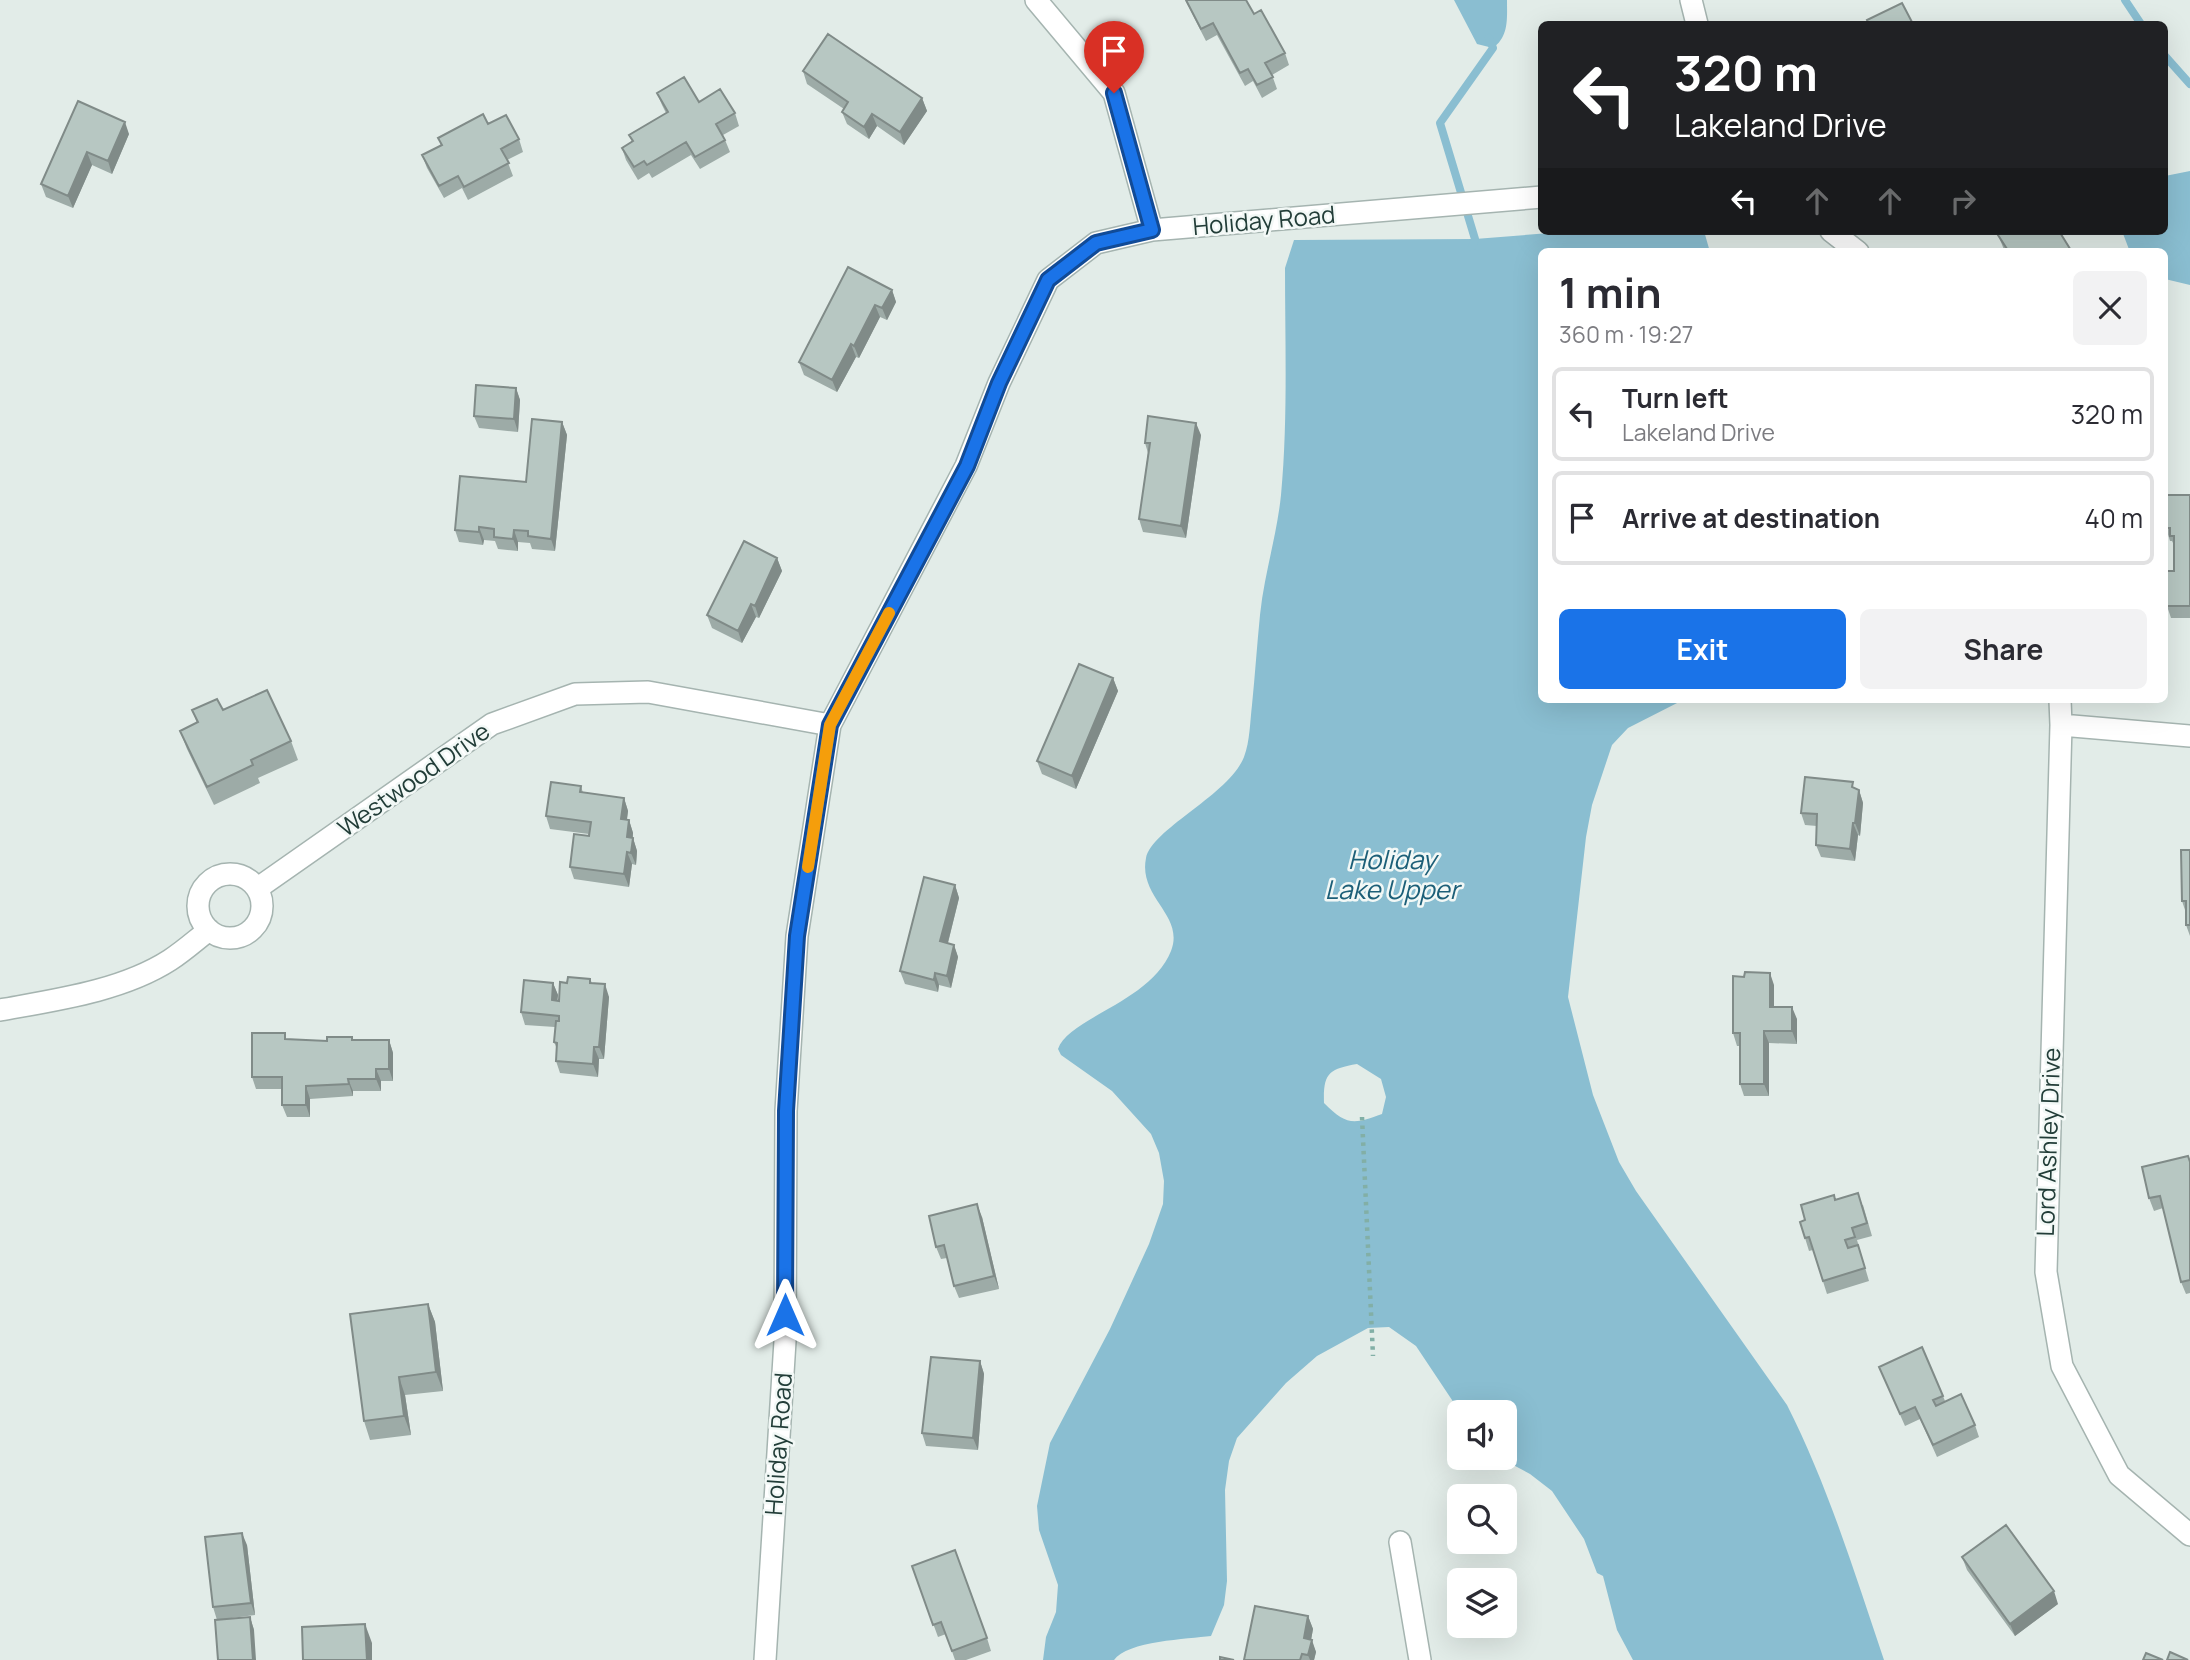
<!DOCTYPE html>
<html lang="en">
<head>
<meta charset="utf-8">
<style>
	:root { --surface:#fff; --page:#f2f2f3; --text:#2b2b33; --muted:#7c7c81; --line:#e1e1e2; --accent:#1a73e8 }
	body { margin:0; font-family:Manrope,sans-serif; background:var(--page); color:var(--text); height:100vh; display:flex; flex-direction:column; font-size:26px; white-space:nowrap }
	* { box-sizing:border-box; margin:0 }
	p { font-size:23px; color:var(--muted) }
	.icon { flex:none; width:38px; height:38px; fill:none; stroke:currentColor; stroke-width:2; stroke-linecap:round; stroke-linejoin:round }
	.map { position:relative; flex:1; overflow:hidden }
	.details { position:absolute; left:1538px; top:248px; width:630px; height:455px; display:flex; flex-direction:column; background:var(--surface); border-radius:10px; box-shadow:0 7px 28px #0002 }
	.details>* { flex:none }
	.top-card { position:absolute; left:1538px; top:21px; width:630px; height:214px; border-radius:10px; box-shadow:0 7px 28px #0002; background:#202124; color:#fff; overflow:hidden }
	.buttons { position:absolute; left:1447px; top:1400px; display:grid; gap:14px }
	.buttons a { display:grid; place-items:center; width:70px; height:70px; border-radius:10px; background:var(--surface); box-shadow:0 7px 28px #0002; font-size:35px }
	.pin { position:absolute; display:grid; place-items:center; width:60px; height:60px; color:#fff; margin:-72px -30px; border-radius:50% 50% 50% 0; rotate:-45deg; box-shadow:0 0 7px #0007 }
	.pin .icon { rotate:45deg }
	.me { position:absolute; width:77px; margin:-38px; rotate:0deg; stroke-linejoin:round; filter:drop-shadow(0 0 5px #0008) }
	.turn { display:flex; align-items:center; gap:24px; height:147px; padding:0 21px; font-size:32px }
	.turn .icon { width:91px; height:91px; stroke-width:2.5 }
	.turn b { display:block; font-size:49px; line-height:60px }
	.lanes { display:flex; align-items:center; height:66px; padding:0 21px; background:#0003; justify-content:center; gap:35px; direction:ltr }
	.lanes .off { opacity:.35 }
	.round { display:grid; place-items:center; flex:none; width:74px; height:74px; border-radius:10px; background:var(--page) }
	.overview { display:flex; align-items:center; justify-content:space-between; height:119px; padding:0 21px }
	h1 { font-size:42px; font-weight:700; line-height:52px }
	.button { display:flex; gap:14px; margin-top:auto; padding:14px 21px }
	.button a { flex:1; height:80px; border-radius:10px; background:var(--accent); color:#fff; font-size:28px; font-weight:700; line-height:80px; text-align:center }
	.button a+a { background:var(--page); color:var(--text) }
	ul { padding:0; list-style:none }
	li { display:flex; align-items:center; gap:21px; height:94px; margin:0 14px 10px; padding:0 7px; border:4px solid var(--line); border-radius:10px }
	li div { flex:1 }
	li b { display:block; font-size:26px }
	li em { font-style:normal }
	.map>svg:first-child { display:block }
	.water { fill:#8abed1; fill-rule:evenodd }
	.lines { fill:none; stroke-linecap:round; stroke-linejoin:round }
	.stream { stroke:#8abed1; stroke-width:8 }
	.minor-casing { stroke:#a5b4b0; stroke-width:24 }
	.path { stroke:#82afa6; stroke-width:4.5; stroke-dasharray:3.5 5; stroke-linecap:butt }
	.minor { stroke:#fff; stroke-width:21 }
	.wall { fill:#9daba7 }
	.shaded-wall { fill:#808b88 }
	.building { fill:#b7c7c2; stroke:#808b88; stroke-width:2 }
	.route-casing { stroke:#114b97; stroke-width:18 }
	.route { stroke:#1a73e8; stroke-width:12 }
	.slow { stroke:#f59e0b; stroke-width:12 }
	.labels { text-anchor:middle; stroke-width:5; stroke-linejoin:round; paint-order:stroke }
	.street-label { font-size:24px; fill:#223d38; stroke:#f2f8f6 }
	.water-label { font-size:26px; font-style:italic; fill:#1c5f78; stroke:#f2f8f6 }
</style>
</head>
<body>
<div class="map">
<svg width="2190" height="1660" viewBox="0 0 2190 1660">
	<rect width="100%" height="100%" fill="#e2ece8"/>
	<path class="water" d="M 1454,0 L 1507,0 C 1507,19 1509,36 1493,48 L 1477,44 Z
		M 2190,171 L 2190,285 L 2165,279 L 2165,252 L 2130,252 L 2122,231 L 2165,231 L 2165,176 Z
		M 1575,231 L 1704,231 L 1710,252 L 1542,252 L 1542,700 L 1683,700 L 1628,728 L 1612,745 L 1592,805 L 1586,837 L 1568,997 L 1593,1095 L 1619,1162 L 1636,1191 L 1787,1405 C 1828,1486 1855,1574 1884,1660 L 1633,1660 L 1617,1630 L 1603,1576 L 1597,1573 L 1584,1539 L 1552,1491 L 1530,1474 L 1500,1458 L 1505,1458 L 1505,1412 L 1460,1412 L 1416,1346 L 1389,1327 L 1368,1328 L 1317,1356 L 1286,1383 L 1237,1438 L 1229,1461 L 1225,1490 L 1227,1581 L 1224,1605 L 1211,1636 C 1188,1639 1127,1641 1114,1660 L 1043,1660 L 1046,1637 L 1056,1612 L 1058,1585 L 1039,1530 L 1037,1506 L 1050,1443 L 1110,1329 L 1149,1244 L 1163,1204 L 1164,1181 L 1159,1153 L 1151,1134 L 1112,1091 L 1061,1055 L 1058,1049 C 1068,1018 1151,1002 1171,951 C 1185,915 1138,898 1146,858 C 1153,828 1229,795 1244,757 C 1250,741 1250,721 1252,705 C 1255,675 1257,645 1260,615 C 1264,575 1277,535 1281,495 C 1288,420 1285,343 1285,268 L 1294,240 L 1475,239 ZM 1357,1064 L 1381,1079 L 1386,1097 L 1382,1114 C 1353,1125 1346,1125 1324,1103 C 1323,1073 1329,1069 1357,1064 Z"/>
	<g class="lines">
		<path class="stream" d="M 2125,0 L 2141,24
			M 2165,56 L 2190,84
			M 1472,247 L 1475,239 L 1440,123 L 1493,48 L 1489,38"/>
		<g class="minor-casing">
			<path id="minor" d="M 1036,0 L 1114,93 L 1152,230
				M 1691,0 L 1697,24
				M 1831,231 L 1858,252
				M 2060,700 L 2061,725 L 2046,1272 L 2062,1366 L 2119,1475 L 2190,1535
				M 2061,725 L 2190,736
				M198 906a32 32 0 1 1 64 0a32 32 0 1 1-64 0Z
				M 258,888 L 492,724 L 575,694 L 648,692 L 830,725
				M 0,1010 C 55,1000 122,991 170,960 C 184,951 196,940 209,930
				M 1400,1542 L 1420,1660
				M 765,1660 L 785,1341 L 786,1111 L 797,936 L 830,725 L 966,466 L 999,383 L 1048,280 L 1096,243 L 1152,230 L 1542,197"/>
		</g>
		<path class="path" d="M 1362,1117 L 1373,1356"/>
		<use href="#minor" class="minor"/>
	</g>
	<path class="wall" d="M 1185,0 L 1246,0 L 1254,14 L 1285,53 L 1289,65 L 1272,75 L 1277,89 L 1262,98 L 1253,81 L 1245,86 L 1217,35 L 1206,41 Z
		M 803,71 L 922,98 L 927,111 L 904,145 L 877,126 L 869,139 L 847,124 L 842,112 L 844,109 L 807,84 Z
		M 657,93 L 699,102 L 735,113 L 739,126 L 723,135 L 730,152 L 700,169 L 691,155 L 652,178 L 649,173 L 638,180 L 626,160 L 622,148 L 632,142 L 629,135 L 666,113 L 662,105 Z
		M 78,101 L 129,134 L 112,174 L 92,165 L 73,208 L 46,197 L 41,184 Z
		M 488,124 L 519,139 L 523,152 L 507,160 L 513,176 L 468,200 L 462,188 L 444,198 L 427,168 L 422,155 L 441,145 L 438,138 Z
		M 1998,235 L 2062,236 L 2072,252 L 2005,252 Z
		M 892,290 L 896,302 L 887,320 L 880,317 L 859,358 L 856,357 L 837,392 L 804,375 L 799,362 Z
		M 516,388 L 520,400 L 518,432 L 479,428 L 474,416 Z
		M 562,422 L 567,435 L 555,551 L 532,549 L 530,543 L 518,542 L 518,551 L 498,549 L 495,541 L 484,540 L 483,545 L 459,542 L 455,530 L 526,482 Z
		M 1201,435 L 1186,538 L 1143,532 L 1139,519 L 1148,453 L 1145,443 Z
		M 2190,495 L 2190,618 L 2171,618 L 2167,606 L 2174,571 L 2174,545 L 2172,541 L 2170,541 L 2166,528 Z
		M 777,558 L 782,571 L 759,618 L 756,617 L 742,643 L 712,628 L 707,615 Z
		M 1113,678 L 1118,691 L 1076,789 L 1042,774 L 1037,761 Z
		M 192,710 L 223,710 L 291,741 L 298,760 L 258,778 L 260,783 L 214,805 L 187,749 L 180,731 L 197,723 Z
		M 581,786 L 583,793 L 624,798 L 628,811 L 627,820 L 629,820 L 633,833 L 633,838 L 637,851 L 636,865 L 632,864 L 629,887 L 574,879 L 570,867 L 589,834 L 550,829 L 546,816 Z
		M 1856,789 L 1859,790 L 1863,803 L 1860,836 L 1858,835 L 1855,861 L 1821,857 L 1816,845 L 1817,826 L 1805,825 L 1801,813 Z
		M 2190,850 L 2190,936 L 2186,925 L 2186,913 L 2182,901 Z
		M 955,885 L 959,898 L 948,943 L 954,945 L 958,957 L 951,988 L 939,985 L 938,992 L 905,984 L 900,971 Z
		M 590,979 L 592,983 L 609,997 L 604,1059 L 599,1059 L 598,1077 L 560,1073 L 556,1061 L 557,1049 L 554,1042 L 555,1027 L 525,1025 L 521,1012 L 553,983 L 558,995 L 557,1001 L 559,1001 L 567,983 Z
		M 1774,985 L 1774,1007 L 1797,1019 L 1797,1044 L 1769,1043 L 1769,1096 L 1744,1096 L 1740,1084 L 1740,1046 L 1737,1046 L 1733,1033 Z
		M 352,1037 L 353,1040 L 389,1040 L 393,1053 L 393,1081 L 381,1081 L 381,1091 L 353,1091 L 353,1096 L 310,1099 L 310,1117 L 287,1117 L 282,1105 L 282,1089 L 256,1089 L 252,1077 L 287,1039 L 327,1041 Z
		M 2190,1160 L 2190,1293 L 2186,1294 L 2181,1282 L 2163,1208 L 2154,1211 L 2149,1198 Z
		M 1836,1200 L 1863,1205 L 1872,1236 L 1857,1240 L 1869,1281 L 1827,1294 L 1813,1250 L 1809,1251 L 1805,1238 L 1805,1220 Z
		M 982,1217 L 999,1289 L 959,1298 L 954,1286 L 947,1258 L 941,1259 L 936,1247 Z
		M 428,1304 L 435,1322 L 443,1391 L 405,1395 L 411,1435 L 370,1440 L 364,1421 Z
		M 980,1361 L 984,1374 L 978,1450 L 926,1446 L 922,1433 Z
		M 1879,1367 L 1943,1396 L 1945,1401 L 1975,1425 L 1979,1437 L 1937,1457 L 1920,1419 L 1905,1426 Z
		M 247,1545 L 255,1615 L 224,1619 L 250,1617 L 254,1630 L 217,1620 L 213,1607 Z
		M 1962,1557 L 2058,1604 L 2015,1636 L 1967,1570 Z
		M 912,1566 L 987,1638 L 991,1651 L 966,1660 L 955,1660 L 946,1634 L 938,1637 Z
		M 1308,1616 L 1313,1629 L 1311,1640 L 1316,1652 L 1314,1660 L 1244,1660 Z"/>
	<path class="shaded-wall" d="M 922,98 L 927,111 L 904,145 L 900,132 Z
		M 872,114 L 877,126 L 869,139 L 864,127 Z
		M 125,122 L 129,134 L 112,174 L 108,161 Z
		M 87,152 L 92,165 L 73,208 L 68,196 Z
		M 2057,231 L 2069,231 L 2060,237 Z
		M 892,290 L 896,302 L 887,320 L 882,308 Z
		M 875,305 L 880,317 L 859,358 L 854,346 Z
		M 851,344 L 856,357 L 837,392 L 832,380 Z
		M 516,388 L 520,400 L 518,432 L 514,419 Z
		M 562,422 L 567,435 L 555,551 L 551,539 Z
		M 1196,423 L 1201,435 L 1186,538 L 1181,526 Z
		M 479,527 L 484,540 L 483,545 L 479,532 Z
		M 514,530 L 518,542 L 518,551 L 513,539 Z
		M 777,558 L 782,571 L 759,618 L 755,606 Z
		M 751,604 L 756,617 L 742,643 L 738,631 Z
		M 1113,678 L 1118,691 L 1076,789 L 1072,776 Z
		M 1859,790 L 1863,803 L 1860,836 L 1855,823 Z
		M 624,798 L 628,811 L 625,832 L 621,819 Z
		M 629,820 L 633,833 L 631,850 L 627,837 Z
		M 1853,823 L 1858,835 L 1855,861 L 1850,849 Z
		M 633,838 L 637,851 L 636,865 L 631,853 Z
		M 627,852 L 632,864 L 629,887 L 624,874 Z
		M 955,885 L 959,898 L 945,954 L 940,941 Z
		M 954,945 L 958,957 L 951,988 L 947,976 Z
		M 935,973 L 939,985 L 938,992 L 934,980 Z
		M 1770,973 L 1774,985 L 1774,1019 L 1770,1007 Z
		M 553,983 L 558,995 L 556,1013 L 552,1000 Z
		M 605,984 L 609,997 L 604,1059 L 599,1047 Z
		M 1792,1007 L 1797,1019 L 1797,1044 L 1792,1031 Z
		M 1764,1031 L 1769,1043 L 1769,1096 L 1764,1084 Z
		M 389,1040 L 393,1053 L 393,1081 L 389,1069 Z
		M 594,1047 L 599,1059 L 598,1077 L 593,1064 Z
		M 376,1069 L 381,1081 L 381,1091 L 376,1079 Z
		M 348,1079 L 353,1091 L 353,1096 L 349,1084 Z
		M 306,1086 L 310,1099 L 310,1117 L 306,1105 Z
		M 977,1204 L 982,1217 L 999,1289 L 994,1276 Z
		M 428,1304 L 435,1322 L 443,1391 L 436,1372 Z
		M 980,1361 L 984,1374 L 978,1450 L 973,1438 Z
		M 399,1377 L 405,1395 L 411,1435 L 404,1416 Z
		M 242,1533 L 247,1545 L 255,1615 L 251,1603 Z
		M 2054,1591 L 2058,1604 L 2015,1636 L 2010,1624 Z
		M 1308,1616 L 1313,1629 L 1309,1651 L 1304,1638 Z
		M 250,1617 L 254,1630 L 256,1660 L 253,1660 Z
		M 365,1624 L 372,1643 L 372,1660 L 367,1660 Z
		M 1312,1640 L 1316,1652 L 1314,1660 L 1310,1660 L 1308,1655 Z"/>
	<path class="building" d="M 1186,0 L 1246,0 L 1254,14 L 1261,10 L 1285,53 L 1265,63 L 1273,77 L 1257,85 L 1248,69 L 1240,73 L 1213,23 L 1201,29 Z
		M 1902,3 L 1913,24 L 1869,24 L 1867,20 Z
		M 828,34 L 922,98 L 900,132 L 872,114 L 864,127 L 842,112 L 848,102 L 803,71 Z
		M 684,77 L 699,102 L 720,89 L 735,113 L 716,124 L 725,140 L 695,157 L 686,142 L 647,165 L 644,161 L 634,167 L 622,148 L 633,141 L 629,135 L 668,112 L 657,93 Z
		M 78,101 L 125,122 L 108,161 L 87,152 L 68,196 L 41,184 Z
		M 483,114 L 488,124 L 506,115 L 519,139 L 501,149 L 509,163 L 464,187 L 458,176 L 439,186 L 422,155 L 442,145 L 438,138 Z
		M 2005,231 L 2059,231 L 2072,252 L 2009,252 L 1998,235 Z
		M 848,267 L 892,290 L 882,308 L 875,305 L 854,346 L 851,344 L 832,380 L 799,362 Z
		M 476,385 L 516,388 L 514,419 L 474,416 Z
		M 1148,416 L 1196,423 L 1181,526 L 1139,519 L 1150,443 L 1145,443 Z
		M 532,419 L 562,422 L 551,539 L 528,536 L 528,531 L 514,530 L 513,539 L 494,537 L 494,529 L 479,527 L 479,532 L 455,530 L 460,476 L 526,482 Z
		M 2166,495 L 2190,495 L 2190,606 L 2167,606 L 2167,571 L 2174,571 L 2174,536 L 2170,536 L 2170,528 L 2166,528 Z
		M 744,541 L 777,558 L 755,606 L 751,604 L 738,631 L 707,615 Z
		M 1079,664 L 1113,678 L 1072,776 L 1037,761 Z
		M 267,690 L 291,741 L 251,760 L 253,765 L 207,787 L 180,731 L 198,722 L 192,710 L 217,699 L 223,710 Z
		M 1805,777 L 1853,782 L 1852,787 L 1859,790 L 1855,823 L 1853,823 L 1850,849 L 1816,845 L 1817,814 L 1801,813 Z
		M 551,782 L 581,786 L 580,792 L 624,798 L 621,819 L 629,820 L 627,837 L 633,838 L 631,853 L 627,852 L 624,874 L 570,867 L 574,834 L 589,836 L 591,822 L 546,816 Z
		M 2181,850 L 2190,850 L 2190,925 L 2186,925 L 2186,901 L 2182,901 Z
		M 924,877 L 955,885 L 940,941 L 954,945 L 947,976 L 935,973 L 934,980 L 900,971 Z
		M 1745,972 L 1770,973 L 1770,1007 L 1792,1007 L 1792,1031 L 1764,1031 L 1764,1084 L 1740,1084 L 1740,1033 L 1733,1033 L 1733,976 L 1744,977 Z
		M 568,977 L 590,979 L 590,983 L 605,984 L 599,1047 L 594,1047 L 593,1064 L 556,1061 L 557,1043 L 554,1042 L 556,1021 L 559,1021 L 559,1016 L 521,1012 L 524,980 L 553,983 L 552,1000 L 559,1001 L 560,982 L 567,983 Z
		M 252,1033 L 285,1033 L 285,1039 L 327,1041 L 327,1037 L 352,1037 L 352,1040 L 389,1040 L 389,1069 L 376,1069 L 376,1079 L 348,1079 L 349,1084 L 306,1086 L 306,1105 L 282,1105 L 282,1077 L 252,1077 Z
		M 2188,1156 L 2190,1162 L 2190,1280 L 2181,1282 L 2160,1196 L 2149,1198 L 2142,1167 Z
		M 1858,1193 L 1867,1223 L 1852,1228 L 1855,1237 L 1845,1240 L 1848,1248 L 1858,1245 L 1865,1268 L 1823,1281 L 1809,1237 L 1805,1238 L 1800,1222 L 1805,1220 L 1801,1205 L 1834,1195 L 1835,1200 Z
		M 977,1204 L 994,1276 L 954,1286 L 944,1245 L 936,1247 L 929,1216 Z
		M 428,1304 L 436,1372 L 399,1377 L 404,1416 L 364,1421 L 350,1314 Z
		M 1922,1347 L 1943,1396 L 1933,1400 L 1936,1406 L 1961,1394 L 1975,1425 L 1933,1445 L 1915,1407 L 1900,1414 L 1879,1367 Z
		M 931,1357 L 980,1361 L 973,1438 L 922,1433 Z
		M 2006,1525 L 2054,1591 L 2010,1624 L 1962,1557 Z
		M 242,1533 L 251,1603 L 213,1607 L 205,1537 Z
		M 955,1550 L 987,1638 L 952,1651 L 941,1622 L 933,1625 L 912,1566 Z
		M 1255,1606 L 1308,1616 L 1304,1638 L 1312,1640 L 1308,1655 L 1302,1654 L 1300,1660 L 1244,1660 Z
		M 250,1617 L 253,1660 L 218,1660 L 215,1620 Z
		M 365,1624 L 367,1660 L 303,1660 L 302,1627 Z
		M 2170,1652 L 2188,1660 L 2167,1660 Z
		M 2146,1653 L 2163,1660 L 2143,1660 Z
		M 1220,1657 L 1234,1660 L 1220,1660 Z"/>
	<g class="lines">
		<g class="route-casing">
			<path id="route" d="M 785,1315 L 786,1111 L 797,936 L 830,725 L 967,466 L 999,383 L 1048,280 L 1096,243 L 1152,230 L 1114,93"/>
		</g>
		<use href="#route" class="route"/>
		<path class="slow" d="M 808,867 L 830,725 L 889,613"/>
	</g>
	<g class="labels">
		<g class="street-label">
			<text transform="translate(1264 221) rotate(-5)" y="8">Holiday Road</text>
			<text transform="translate(414 780) rotate(-35)" y="8">Westwood Drive</text>
			<text transform="translate(2049 1142) rotate(-88)" y="8">Lord Ashley Drive</text>
			<text transform="translate(779 1444) rotate(-86)" y="8">Holiday Road</text>
		</g>
		<g class="water-label">
			<text x="1392" y="869">Holiday<tspan x="1392" dy="30">Lake Upper</tspan></text>
		</g>
	</g>
</svg>
<div class="buttons">
<a><svg class="icon" aria-label="sound" viewBox="0 0 24 24"><path d="M4 9h4l5-4v14l-5-4H4zM17 9q2 3 0 6"/></svg></a>
<a><svg class="icon" aria-label="search" viewBox="0 0 24 24"><circle cx="10" cy="10" r="6"/><path d="M15 15l6 6"/></svg></a>
<a><svg class="icon" aria-label="layers" viewBox="0 0 24 24"><path d="M12 4l9 5-9 5-9-5zM3 14l9 5 9-5"/></svg></a>
</div>
<div class="pin" style="left:1114px;top:93px;background:#d93025"><svg class="icon" aria-label="arrive" viewBox="0 0 24 24"><path d="M6 21V4h12l-3 4 3 4H6"/></svg></div>
<svg class="me" style="left:785px;top:1315px" viewBox="-20 -20 40 40"><path d="M0-17L14 15 0 8-14 15z" fill="#1a73e8" stroke="#fff" stroke-width="4"/></svg>
<div class="top-card">
<div class="turn"><svg class="icon" aria-label="left" viewBox="0 0 24 24"><path d="M17 20v-9H6M10 6l-5 5 5 5"/></svg><div><b>320 m</b>Lakeland Drive</div></div>
<div class="lanes"><svg class="icon" aria-label="left" viewBox="0 0 24 24"><path d="M17 20v-9H6M10 6l-5 5 5 5"/></svg><svg class="icon off" aria-label="ahead" viewBox="0 0 24 24"><path d="M12 20V5M6 11l6-6 6 6"/></svg><svg class="icon off" aria-label="ahead" viewBox="0 0 24 24"><path d="M12 20V5M6 11l6-6 6 6"/></svg><svg class="icon off" aria-label="right" viewBox="0 0 24 24"><path d="M7 20v-9h11M14 6l5 5-5 5"/></svg></div>
</div>
<section class="details">
<div class="overview"><div><h1>1 min</h1><p>360 m · 19:27</p></div><a class="round"><svg class="icon" aria-label="close" viewBox="0 0 24 24"><path d="M6 6l12 12M18 6L6 18"/></svg></a></div>
<ul>
<li><svg class="icon" aria-label="left" viewBox="0 0 24 24"><path d="M17 20v-9H6M10 6l-5 5 5 5"/></svg><div><b>Turn left</b><p>Lakeland Drive</p></div><em>320 m</em></li>
<li><svg class="icon" aria-label="arrive" viewBox="0 0 24 24"><path d="M6 21V4h12l-3 4 3 4H6"/></svg><div><b>Arrive at destination</b></div><em>40 m</em></li>
</ul>
<div class="button"><a>Exit</a><a>Share</a></div>
</section>
</div>
</body>
</html>
